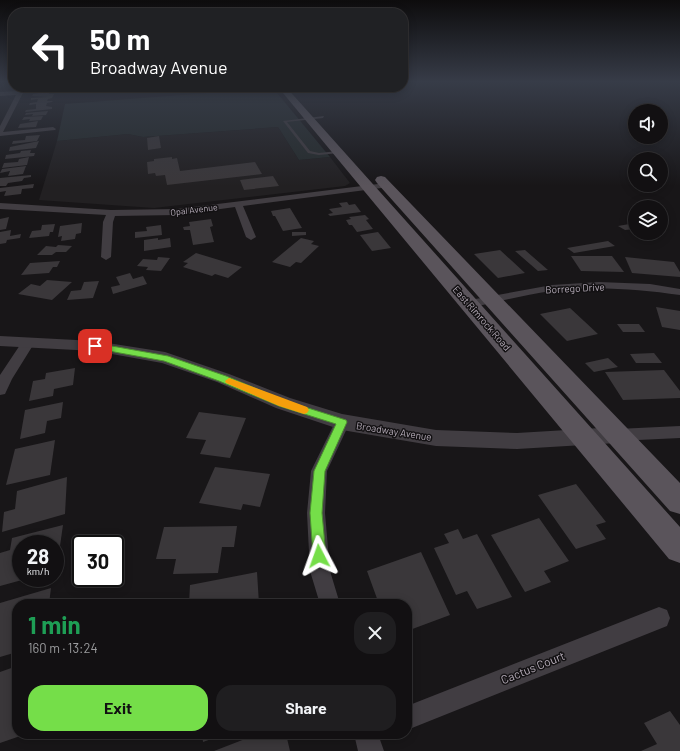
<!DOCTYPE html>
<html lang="en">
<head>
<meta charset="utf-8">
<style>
	:root { --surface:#121012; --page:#1f1e20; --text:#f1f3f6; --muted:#9c9d9f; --line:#313032; --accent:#75de49 }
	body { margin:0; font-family:Barlow,sans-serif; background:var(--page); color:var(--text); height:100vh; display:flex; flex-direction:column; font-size:15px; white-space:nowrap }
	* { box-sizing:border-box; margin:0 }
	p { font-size:13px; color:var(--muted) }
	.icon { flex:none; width:22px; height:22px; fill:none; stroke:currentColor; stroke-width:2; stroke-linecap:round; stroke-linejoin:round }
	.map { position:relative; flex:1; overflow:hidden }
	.drawer { position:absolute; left:12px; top:599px; width:400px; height:140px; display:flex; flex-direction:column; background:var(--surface); border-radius:16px; box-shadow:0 2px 10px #0003,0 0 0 1px var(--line) }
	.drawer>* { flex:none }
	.guide { position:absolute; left:8px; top:8px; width:400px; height:84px; border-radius:16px; box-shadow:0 2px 10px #0003,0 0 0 1px var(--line); background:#202124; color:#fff; overflow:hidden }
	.buttons { position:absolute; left:628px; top:104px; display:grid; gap:8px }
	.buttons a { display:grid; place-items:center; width:40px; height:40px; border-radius:50%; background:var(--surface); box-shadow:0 2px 10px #0003,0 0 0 1px var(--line); font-size:20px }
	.speed { position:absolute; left:12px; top:535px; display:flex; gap:8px; font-size:20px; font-weight:700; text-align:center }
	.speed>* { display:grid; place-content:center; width:52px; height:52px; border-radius:50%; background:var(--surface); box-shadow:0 2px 10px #0003,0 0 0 1px var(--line); line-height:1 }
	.speed small { font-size:10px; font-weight:400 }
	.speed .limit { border:2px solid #111; border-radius:6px; background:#fff; color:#111 }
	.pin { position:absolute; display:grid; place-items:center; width:34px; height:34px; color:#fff; margin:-17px; border-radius:8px; box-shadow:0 2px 6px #0006 }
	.me { position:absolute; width:44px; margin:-22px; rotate:356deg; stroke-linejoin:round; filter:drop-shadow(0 0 3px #0008) }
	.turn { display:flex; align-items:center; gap:14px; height:84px; padding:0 16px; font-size:18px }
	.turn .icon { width:52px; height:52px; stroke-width:2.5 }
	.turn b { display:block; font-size:28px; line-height:34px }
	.round { display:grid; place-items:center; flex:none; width:42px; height:42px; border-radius:16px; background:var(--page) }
	.summary { display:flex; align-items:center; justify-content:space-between; height:68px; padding:0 16px }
	h1 { font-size:24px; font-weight:700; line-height:30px; color:#1e9e55 }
	.cta { display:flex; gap:8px; margin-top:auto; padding:8px 16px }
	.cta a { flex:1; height:46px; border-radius:16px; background:var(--accent); color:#111; font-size:16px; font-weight:700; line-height:46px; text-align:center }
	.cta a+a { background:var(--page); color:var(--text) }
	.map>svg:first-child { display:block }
	.built { fill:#222022 }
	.green { fill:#252b2c }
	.building { fill:#3a373a }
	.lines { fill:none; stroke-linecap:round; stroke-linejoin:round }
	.service { fill:#413d42; fill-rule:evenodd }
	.minor { fill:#413d42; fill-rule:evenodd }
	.tertiary { fill:#413d42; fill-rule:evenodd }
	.primary { fill:#5a545b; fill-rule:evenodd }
	.route { fill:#75de49; stroke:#4c902f }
	.slow { fill:#f59e0b }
	.labels { text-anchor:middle; stroke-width:3; stroke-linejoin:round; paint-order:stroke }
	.far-street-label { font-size:9px; fill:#b3aab6; stroke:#131113 }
	.street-label { font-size:10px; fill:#b3aab6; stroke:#131113 }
	.near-street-label { font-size:12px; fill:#b3aab6; stroke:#131113 }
</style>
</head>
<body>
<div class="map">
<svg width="680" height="751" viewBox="0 0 680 751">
	<rect width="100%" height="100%" fill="#181618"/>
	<path class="built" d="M 278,127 L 299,160 L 330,157 L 350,183 L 345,186 L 154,208 L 39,200 L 57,141 L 128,134 L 143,137 Z"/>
	<path class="green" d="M 273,88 L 330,157 L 299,160 L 278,127 L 143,137 L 128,134 L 57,141 L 65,104 Z"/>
	<path class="building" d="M 43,87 L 55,88 L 54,91 L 50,91 L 49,94 L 54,94 L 52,98 L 48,99 L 47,101 L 53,101 L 52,102 L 47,103 L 46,106 L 52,107 L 52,109 L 25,112 L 26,110 L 36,109 L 36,104 L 29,105 L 30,103 L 37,102 L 38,99 L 31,100 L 31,98 L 49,97 L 32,96 L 33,94 L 40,93 L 41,91 L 34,92 L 35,90 L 42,89 Z
		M 48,111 L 46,115 L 32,116 L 33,114 L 25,115 L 26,113 Z
		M 43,116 L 41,120 L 29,121 L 30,119 L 22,120 L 24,117 Z
		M 38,121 L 36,127 L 18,128 L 20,124 Z
		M 40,135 L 37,141 L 12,144 L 13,141 L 25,140 L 26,136 Z
		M 159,136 L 161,148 L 148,150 L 147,138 Z
		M 39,141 L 36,148 L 9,151 L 10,147 Z
		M 31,150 L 30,153 L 35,153 L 34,156 L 5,159 L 6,155 L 20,153 L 21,151 Z
		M 29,157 L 27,165 L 2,168 L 4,163 L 18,162 L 19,159 Z
		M 172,157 L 172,159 L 177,158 L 180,171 L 255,162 L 262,174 L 167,185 L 165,175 L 156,176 L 155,173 L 148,174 L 147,162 L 154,161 L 154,159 Z
		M 26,166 L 23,174 L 8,176 L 10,171 L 0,173 L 2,169 Z
		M 31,175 L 31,177 L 24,178 L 22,181 L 8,183 L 6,186 L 0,186 L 0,178 Z
		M 273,176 L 279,186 L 244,190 L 240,180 Z
		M 34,184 L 33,188 L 22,189 L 21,194 L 4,196 L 6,191 L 0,192 L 0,188 Z
		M 347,202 L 349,205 L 355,204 L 361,212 L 330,216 L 328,214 L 333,213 L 329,209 L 342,207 L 339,203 Z
		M 290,208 L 302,228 L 283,231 L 275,216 L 273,216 L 271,211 Z
		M 365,215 L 369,219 L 366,220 L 373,229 L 357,232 L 352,225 L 349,225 L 346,220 L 351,219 L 349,217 Z
		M 9,217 L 6,229 L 0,230 L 0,219 Z
		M 211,219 L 213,226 L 210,227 L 214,242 L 193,245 L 190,230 L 184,230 L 183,227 L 190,226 L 189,222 Z
		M 82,223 L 81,233 L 76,234 L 75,239 L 61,241 L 62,236 L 58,237 L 60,226 Z
		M 635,223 L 635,229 L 625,230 L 618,226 Z
		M 55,224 L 53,232 L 50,232 L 49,236 L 29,238 L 32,231 L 41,230 L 42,225 Z
		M 161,225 L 162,235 L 135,238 L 135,232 L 147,231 L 146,227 Z
		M 11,230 L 10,236 L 21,234 L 20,238 L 7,240 L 6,243 L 0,244 L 0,232 Z
		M 292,232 L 306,232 L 306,235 L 292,236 Z
		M 378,232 L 391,248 L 372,251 L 360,235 Z
		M 158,238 L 158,240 L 170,238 L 171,247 L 144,251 L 144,240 Z
		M 301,238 L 314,241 L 311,244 L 319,246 L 301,263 L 296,262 L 290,267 L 272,262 Z
		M 608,241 L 615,246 L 574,253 L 567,248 Z
		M 58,245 L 72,246 L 66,252 L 56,252 L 52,255 L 37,255 L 46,246 L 56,247 Z
		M 500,250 L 525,273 L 498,278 L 474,254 Z
		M 525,250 L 548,270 L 538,271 L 515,251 Z
		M 196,253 L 242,267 L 228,278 L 215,274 L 212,276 L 183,267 L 188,263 L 183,262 Z
		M 571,256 L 612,256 L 624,272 L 581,271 Z
		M 158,257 L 170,258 L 161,271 L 146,270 L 148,267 L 137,266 L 143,259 L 157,260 Z
		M 625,257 L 674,262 L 680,272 L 680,277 L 632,273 Z
		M 60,261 L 57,267 L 53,267 L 49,273 L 21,275 L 30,263 Z
		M 130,273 L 133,279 L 143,276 L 147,284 L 113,294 L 111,287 L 120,285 L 116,277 Z
		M 47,280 L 72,282 L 52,300 L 18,294 L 31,284 L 40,286 Z
		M 99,281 L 93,298 L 67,300 L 71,291 L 81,290 L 84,282 Z
		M 656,307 L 680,311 L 680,330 L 662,327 Z
		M 570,308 L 598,334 L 567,341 L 540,314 Z
		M 617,324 L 639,324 L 645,332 L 623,332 Z
		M 654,353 L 662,363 L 636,363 L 630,354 Z
		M 608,358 L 618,367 L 594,372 L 585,363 Z
		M 75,368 L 73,385 L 54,389 L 53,396 L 29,401 L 33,381 L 45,379 L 46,373 Z
		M 664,370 L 680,391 L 680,398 L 623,400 L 605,372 Z
		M 63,402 L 61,418 L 47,421 L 45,433 L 20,439 L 25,410 Z
		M 199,412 L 246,418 L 230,458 L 200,454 L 206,440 L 186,438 Z
		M 55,440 L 50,475 L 6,485 L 15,449 Z
		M 215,467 L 270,474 L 260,507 L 243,504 L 241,510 L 199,503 Z
		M 67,477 L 65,514 L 2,532 L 4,512 L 15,509 L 17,491 Z
		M 576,484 L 606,522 L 596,525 L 606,539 L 576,549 L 538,495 Z
		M 539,518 L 569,561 L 544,571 L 551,582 L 525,592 L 491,535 Z
		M 63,525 L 60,546 L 55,548 L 55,544 L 21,544 L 22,580 L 0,586 L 0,553 L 10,550 L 12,538 Z
		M 237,526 L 234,547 L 222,547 L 218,573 L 173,574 L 176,559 L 156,559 L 164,527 Z
		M 458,529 L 463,539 L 477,534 L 512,597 L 477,609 L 467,591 L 456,595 L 434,548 L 449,543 L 444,534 Z
		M 421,552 L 450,615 L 407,631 L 407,604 L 379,604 L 367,571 Z
		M 257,572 L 259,604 L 189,604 L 190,585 Z
		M 51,588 L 49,604 L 17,604 L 17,652 L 0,657 L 0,603 Z
		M 17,666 L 17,734 L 26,734 L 0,743 L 0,672 Z
		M 670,711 L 680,725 L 680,751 L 641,751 L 657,744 L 644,723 Z
		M 202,734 L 225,734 L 203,742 Z
		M 258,734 L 286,734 L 290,751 L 214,751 Z"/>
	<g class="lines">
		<path class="service" d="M 324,116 L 323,118 L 287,122 L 310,151 L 319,153 L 338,151 L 339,153 L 319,155 L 308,153 L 283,121 Z"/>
		<path class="minor" d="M 20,87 L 26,87 L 3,132 L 53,127 L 56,129 L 55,130 L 0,136 L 0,126 L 16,95 L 0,96 L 0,92 L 18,91 Z
			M 386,183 L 390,185 L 389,187 L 243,206 L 256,237 L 251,240 L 246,237 L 235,207 L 177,215 L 115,216 L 113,222 L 111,257 L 106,260 L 101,257 L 103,222 L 106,215 L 0,209 L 0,203 L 111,210 L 177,209 Z
			M 599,282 L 650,284 L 680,289 L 680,295 C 638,289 594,286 551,291 C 524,295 497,302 470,308 L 466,307 L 464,304 L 466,301 L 470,300 L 552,285 Z
			M 29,338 L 34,339 L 35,342 L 12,379 L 5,394 L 0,395 L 0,375 L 24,339 Z
			M 342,416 L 347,418 L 350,422 L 327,471 L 325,513 L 330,571 L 340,604 L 320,604 L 310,571 L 307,513 L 311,471 L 337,418 Z
			M 680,426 L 680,438 L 617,441 L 611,439 L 609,435 L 611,431 L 617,429 Z
			M 659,607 L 667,610 L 670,618 L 667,626 L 407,730 L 407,706 Z
			M 354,734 L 378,734 L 384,751 L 358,751 Z"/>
		<path class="tertiary" d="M 0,336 L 95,341 L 165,352 L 229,374 L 290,398 L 342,414 L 436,430 L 517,433 L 617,427 L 624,429 L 627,435 L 624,441 L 617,443 L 517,449 L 436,446 L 342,430 L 276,408 L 217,382 L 162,363 L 95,351 L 0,346 Z"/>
		<path class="primary" d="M 278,87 L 286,87 L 680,527 L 680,563 L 669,559 Z
			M 381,176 L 385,177 L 680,483 L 680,514 L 670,511 L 377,183 L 375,180 L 377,177 Z"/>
	</g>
	<linearGradient id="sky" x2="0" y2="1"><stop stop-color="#0d0c0d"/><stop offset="0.44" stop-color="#373c48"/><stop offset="1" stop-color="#373c48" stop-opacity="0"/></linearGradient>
	<rect width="680" height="186" fill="url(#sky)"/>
	<path class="route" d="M 95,343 L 168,356 L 226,376 L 286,401 L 346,420 L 347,422 L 325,471 L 322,513 L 326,556 L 324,561 L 319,563 L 315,561 L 313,556 L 310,513 L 314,471 L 336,424 L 279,406 L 219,381 L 164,361 L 92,348 L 90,346 L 92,344 Z"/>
	<path class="slow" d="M 229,378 L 307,407 L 309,410 L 307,413 L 304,414 L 279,406 L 226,383 L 225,381 Z"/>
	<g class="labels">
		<g class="far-street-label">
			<text transform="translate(194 210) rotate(-7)" y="3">Opal Avenue</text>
		</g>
		<g class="street-label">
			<text transform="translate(575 288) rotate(-3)" y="4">Borrego Drive</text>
			<text transform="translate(482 318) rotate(49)" y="4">East Rimrock Road</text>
			<text transform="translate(394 431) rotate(9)" y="4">Broadway Avenue</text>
		</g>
		<g class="near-street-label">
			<text transform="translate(533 668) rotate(-22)" y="4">Cactus Court</text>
		</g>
	</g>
</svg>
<div class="buttons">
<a><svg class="icon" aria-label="sound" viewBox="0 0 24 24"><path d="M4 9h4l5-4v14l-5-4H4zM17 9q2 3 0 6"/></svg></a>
<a><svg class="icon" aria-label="search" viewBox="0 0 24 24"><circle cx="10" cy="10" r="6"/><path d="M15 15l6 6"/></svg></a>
<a><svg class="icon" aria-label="layers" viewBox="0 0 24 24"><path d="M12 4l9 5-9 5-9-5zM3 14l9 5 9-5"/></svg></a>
</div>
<div class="speed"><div>28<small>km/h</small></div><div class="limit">30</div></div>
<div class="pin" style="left:95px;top:346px;background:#d93025"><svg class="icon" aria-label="arrive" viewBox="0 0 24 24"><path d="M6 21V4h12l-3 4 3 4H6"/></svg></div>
<svg class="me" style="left:319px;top:556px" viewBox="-20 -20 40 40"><path d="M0-17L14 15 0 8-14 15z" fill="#75de49" stroke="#fff" stroke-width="4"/></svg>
<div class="guide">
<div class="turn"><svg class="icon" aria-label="left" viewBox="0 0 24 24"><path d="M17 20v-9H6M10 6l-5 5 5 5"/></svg><div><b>50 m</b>Broadway Avenue</div></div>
</div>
<section class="drawer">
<div class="summary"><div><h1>1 min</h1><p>160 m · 13:24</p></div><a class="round"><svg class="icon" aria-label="close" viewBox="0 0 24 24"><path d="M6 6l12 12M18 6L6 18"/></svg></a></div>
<div class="cta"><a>Exit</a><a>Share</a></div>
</section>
</div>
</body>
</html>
